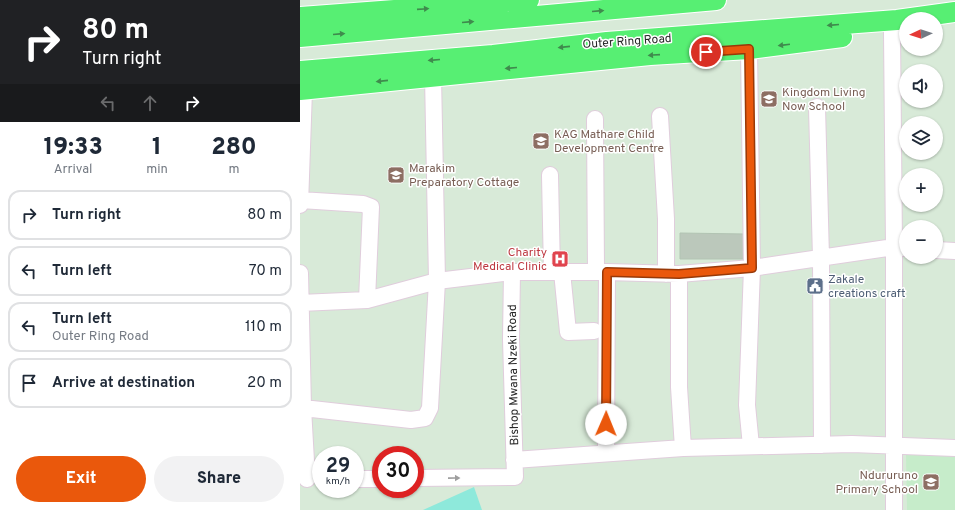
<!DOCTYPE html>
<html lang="en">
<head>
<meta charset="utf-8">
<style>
	:root { --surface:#fff; --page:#f2f2f3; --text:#1f2937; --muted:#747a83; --line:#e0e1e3; --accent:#ea580c }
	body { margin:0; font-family:Overpass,sans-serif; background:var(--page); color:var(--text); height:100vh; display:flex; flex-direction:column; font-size:15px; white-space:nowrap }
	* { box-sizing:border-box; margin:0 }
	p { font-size:13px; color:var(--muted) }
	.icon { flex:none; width:22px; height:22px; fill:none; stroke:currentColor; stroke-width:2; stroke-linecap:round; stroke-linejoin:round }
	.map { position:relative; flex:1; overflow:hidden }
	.details { display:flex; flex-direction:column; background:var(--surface); width:300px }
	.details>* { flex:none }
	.guide { background:#202124; color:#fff; overflow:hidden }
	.needle { width:26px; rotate:266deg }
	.tools { position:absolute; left:599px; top:12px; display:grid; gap:8px }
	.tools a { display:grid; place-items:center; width:44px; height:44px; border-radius:50%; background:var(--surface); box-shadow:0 1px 3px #0004; font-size:20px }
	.speed { position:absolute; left:12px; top:446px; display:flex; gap:8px; font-size:20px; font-weight:700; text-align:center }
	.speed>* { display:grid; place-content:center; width:52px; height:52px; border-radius:50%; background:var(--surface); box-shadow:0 1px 3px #0004; line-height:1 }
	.speed small { font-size:10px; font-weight:400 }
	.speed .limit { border:6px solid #d22; background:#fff; color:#111 }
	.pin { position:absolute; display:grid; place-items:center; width:34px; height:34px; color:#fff; margin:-17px; border:2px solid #fff; border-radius:50%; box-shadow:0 1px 4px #0007 }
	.me { position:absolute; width:44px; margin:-22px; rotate:1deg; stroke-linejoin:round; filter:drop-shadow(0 0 3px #0008) }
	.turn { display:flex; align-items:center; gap:14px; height:84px; padding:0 16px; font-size:18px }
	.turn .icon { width:52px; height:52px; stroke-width:2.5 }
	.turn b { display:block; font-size:28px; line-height:34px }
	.lanes { display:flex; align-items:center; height:38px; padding:0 16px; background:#0003; justify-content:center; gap:20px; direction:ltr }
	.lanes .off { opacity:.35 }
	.eta { display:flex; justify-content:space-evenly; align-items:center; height:68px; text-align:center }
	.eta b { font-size:24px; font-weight:800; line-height:28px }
	.action { display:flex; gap:8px; margin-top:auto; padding:8px 16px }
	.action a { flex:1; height:46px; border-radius:24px; background:var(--accent); color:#fff; font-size:16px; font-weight:800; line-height:46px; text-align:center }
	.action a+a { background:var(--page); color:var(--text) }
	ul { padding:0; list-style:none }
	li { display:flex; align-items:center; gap:12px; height:50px; margin:0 8px 6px; padding:0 8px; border:2px solid var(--line); border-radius:12px }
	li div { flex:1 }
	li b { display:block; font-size:15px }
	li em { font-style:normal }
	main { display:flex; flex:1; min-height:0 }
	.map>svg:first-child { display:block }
	.education { fill:#c6ecca }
	.pitch { fill:#8ee9db }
	.building { fill:#bbc8bb; stroke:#b2c4b3 }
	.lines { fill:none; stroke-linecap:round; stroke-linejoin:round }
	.minor-casing { stroke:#e0cddc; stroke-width:18 }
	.major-casing { stroke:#fff; stroke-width:22 }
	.minor { stroke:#fff; stroke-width:16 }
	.major { stroke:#57ef73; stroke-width:20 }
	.oneway { fill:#3f8b4d }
	.oneway2 { fill:#9e9e9e }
	.route-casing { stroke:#983908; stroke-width:10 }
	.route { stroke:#ea580c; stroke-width:7 }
	.labels { text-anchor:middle; stroke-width:3; stroke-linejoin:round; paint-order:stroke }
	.street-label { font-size:12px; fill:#272727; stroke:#fff }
	.education-label { font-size:12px; fill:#785e54; stroke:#fff; text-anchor:start }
	.health-label { font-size:12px; fill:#be3a42; stroke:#fff; text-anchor:end }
	.service-label { font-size:12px; fill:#4e5e75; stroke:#fff; text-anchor:start }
</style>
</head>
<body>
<main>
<section class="details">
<div class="guide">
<div class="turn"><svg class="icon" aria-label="right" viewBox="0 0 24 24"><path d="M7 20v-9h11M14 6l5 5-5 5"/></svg><div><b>80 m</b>Turn right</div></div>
<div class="lanes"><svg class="icon off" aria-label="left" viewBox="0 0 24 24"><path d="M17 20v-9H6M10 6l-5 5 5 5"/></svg><svg class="icon off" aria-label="ahead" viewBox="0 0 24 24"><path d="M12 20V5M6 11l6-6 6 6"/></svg><svg class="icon" aria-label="right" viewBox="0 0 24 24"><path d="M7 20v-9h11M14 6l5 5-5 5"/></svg></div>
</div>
<div class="eta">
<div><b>19:33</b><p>Arrival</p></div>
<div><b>1</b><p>min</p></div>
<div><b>280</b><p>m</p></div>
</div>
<ul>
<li><svg class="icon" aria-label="right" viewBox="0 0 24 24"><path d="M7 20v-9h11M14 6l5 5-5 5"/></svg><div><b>Turn right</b></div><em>80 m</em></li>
<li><svg class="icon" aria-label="left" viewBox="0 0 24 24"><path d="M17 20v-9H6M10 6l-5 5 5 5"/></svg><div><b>Turn left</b></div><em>70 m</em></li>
<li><svg class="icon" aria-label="left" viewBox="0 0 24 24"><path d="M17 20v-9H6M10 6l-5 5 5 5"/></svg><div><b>Turn left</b><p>Outer Ring Road</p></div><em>110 m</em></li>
<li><svg class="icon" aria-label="arrive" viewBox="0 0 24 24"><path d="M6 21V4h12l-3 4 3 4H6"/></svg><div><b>Arrive at destination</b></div><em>20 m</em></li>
</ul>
<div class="action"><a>Exit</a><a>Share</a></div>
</section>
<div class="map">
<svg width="655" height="510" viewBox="0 0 655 510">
	<rect width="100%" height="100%" fill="#d8ead8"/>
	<path class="education" d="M 606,455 L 655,455 L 655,510 L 607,510 Z"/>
	<path class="pitch" d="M 174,487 L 182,510 L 123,510 Z"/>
	<path class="building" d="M 380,233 L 445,234 L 445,259 L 380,259 Z
		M 253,252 L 266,252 L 266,267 L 253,267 Z"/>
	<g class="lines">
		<g class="minor-casing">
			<path id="minor" d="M 592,32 L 594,247 L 594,510
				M 449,49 L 452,268 L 447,405 L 451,446
				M 517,107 L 521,258 L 522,445
				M 360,116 L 366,219 L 366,274
				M 295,119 L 296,271
				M 250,175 L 252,272
				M 0,200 L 63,204 L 71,207 L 67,300
				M 0,205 L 4,90
				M 636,250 L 655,251
				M 262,272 L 268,332 L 294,331
				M 307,272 L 379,274 L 452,268 L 594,247 L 606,248
				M 0,273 L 3,408 L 7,479
				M 379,274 L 379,387 L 383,448
				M 0,303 L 67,300 L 137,281 L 212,272 L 307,272 L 306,453
				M 3,408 L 111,420 L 125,418 L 130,408 L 137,281 L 133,76
				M 214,460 L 383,448 L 552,444 L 655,448
				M 115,478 L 215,477 L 211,339 L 212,272
				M 55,479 L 81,479"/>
		</g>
		<g class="major-casing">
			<path id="major" d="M 0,17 L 229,0
				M 0,37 L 416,0
				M 0,71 L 193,55 L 307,42 L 597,20 L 655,12
				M 0,90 L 350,55 L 449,49 L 542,37"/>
		</g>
		<use href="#minor" class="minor"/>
		<use href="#major" class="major"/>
	</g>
	<defs><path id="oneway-solid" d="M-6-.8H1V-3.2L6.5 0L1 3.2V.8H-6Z"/></defs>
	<g class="oneway">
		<use href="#oneway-solid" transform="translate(123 9) rotate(-4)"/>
		<use href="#oneway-solid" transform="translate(298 11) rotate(-5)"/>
		<use href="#oneway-solid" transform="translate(168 22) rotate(-5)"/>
		<use href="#oneway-solid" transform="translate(533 25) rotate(175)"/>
		<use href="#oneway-solid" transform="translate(39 34) rotate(-5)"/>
		<use href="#oneway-solid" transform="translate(484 45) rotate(173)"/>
		<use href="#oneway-solid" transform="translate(264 47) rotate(174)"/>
		<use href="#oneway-solid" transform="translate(354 55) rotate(176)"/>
		<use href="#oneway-solid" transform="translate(134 60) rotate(175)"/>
		<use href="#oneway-solid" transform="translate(211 68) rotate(175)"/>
		<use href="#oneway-solid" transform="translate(82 81) rotate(174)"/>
	</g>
	<use class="oneway2" href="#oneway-solid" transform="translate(154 478) rotate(-1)"/>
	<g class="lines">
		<g class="route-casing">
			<path id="route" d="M 306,424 L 307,272 L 379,274 L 452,268 L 449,49 L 406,52"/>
		</g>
		<use href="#route" class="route"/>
	</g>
	<defs>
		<g id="school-square" transform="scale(0.9)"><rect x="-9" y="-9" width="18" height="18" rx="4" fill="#8d6e63" stroke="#fff"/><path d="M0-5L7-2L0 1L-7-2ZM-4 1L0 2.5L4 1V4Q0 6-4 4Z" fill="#fff"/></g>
		<g id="hospital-square" transform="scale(0.9)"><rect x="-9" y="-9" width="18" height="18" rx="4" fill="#e0444e" stroke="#fff"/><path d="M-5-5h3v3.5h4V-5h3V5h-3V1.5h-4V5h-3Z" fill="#fff"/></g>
		<g id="civic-square" transform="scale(0.9)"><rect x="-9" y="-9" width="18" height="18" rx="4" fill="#5c6f8a" stroke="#fff"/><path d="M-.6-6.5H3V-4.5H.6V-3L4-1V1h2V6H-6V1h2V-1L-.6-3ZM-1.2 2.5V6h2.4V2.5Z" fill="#fff"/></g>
	</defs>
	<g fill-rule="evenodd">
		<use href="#school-square" x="469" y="99"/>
		<use href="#school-square" x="241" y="141"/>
		<use href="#school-square" x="96" y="175"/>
		<use href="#hospital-square" x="260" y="259"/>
		<use href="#civic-square" x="515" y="286"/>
		<use href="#school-square" x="631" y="482"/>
	</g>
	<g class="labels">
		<g class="street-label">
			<text transform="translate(327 41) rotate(-4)" y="4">Outer Ring Road</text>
			<text transform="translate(213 375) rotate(-91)" y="4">Bishop Mwana Nzeki Road</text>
		</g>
		<g class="education-label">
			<text x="482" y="96">Kingdom Living<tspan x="482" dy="14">Now School</tspan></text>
			<text x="254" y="138">KAG Mathare Child<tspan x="254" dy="14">Development Centre</tspan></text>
			<text x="109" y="172">Marakim<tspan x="109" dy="14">Preparatory Cottage</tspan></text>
			<text x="618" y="479" text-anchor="end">Ndururuno<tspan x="618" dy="14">Primary School</tspan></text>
		</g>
		<g class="health-label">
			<text x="247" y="256">Charity<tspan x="247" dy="14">Medical Clinic</tspan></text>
		</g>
		<g class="service-label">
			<text x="528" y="283">Zakale<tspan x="528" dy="14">creations craft</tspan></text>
		</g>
	</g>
</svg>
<div class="tools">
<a><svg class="needle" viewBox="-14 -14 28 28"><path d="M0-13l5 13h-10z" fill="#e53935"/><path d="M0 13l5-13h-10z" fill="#747a83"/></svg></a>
<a><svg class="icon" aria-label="sound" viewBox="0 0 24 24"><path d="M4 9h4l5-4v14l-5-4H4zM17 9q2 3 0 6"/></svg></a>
<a><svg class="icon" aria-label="layers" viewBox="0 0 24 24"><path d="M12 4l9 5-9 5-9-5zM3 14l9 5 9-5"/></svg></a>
<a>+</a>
<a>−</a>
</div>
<div class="speed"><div>29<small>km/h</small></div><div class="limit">30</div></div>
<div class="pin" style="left:406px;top:52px;background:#d93025"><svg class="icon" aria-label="arrive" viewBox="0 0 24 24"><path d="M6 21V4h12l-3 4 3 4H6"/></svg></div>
<svg class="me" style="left:306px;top:424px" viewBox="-20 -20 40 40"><circle r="19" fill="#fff"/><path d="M0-13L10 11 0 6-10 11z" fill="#ea580c"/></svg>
</div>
</main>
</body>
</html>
